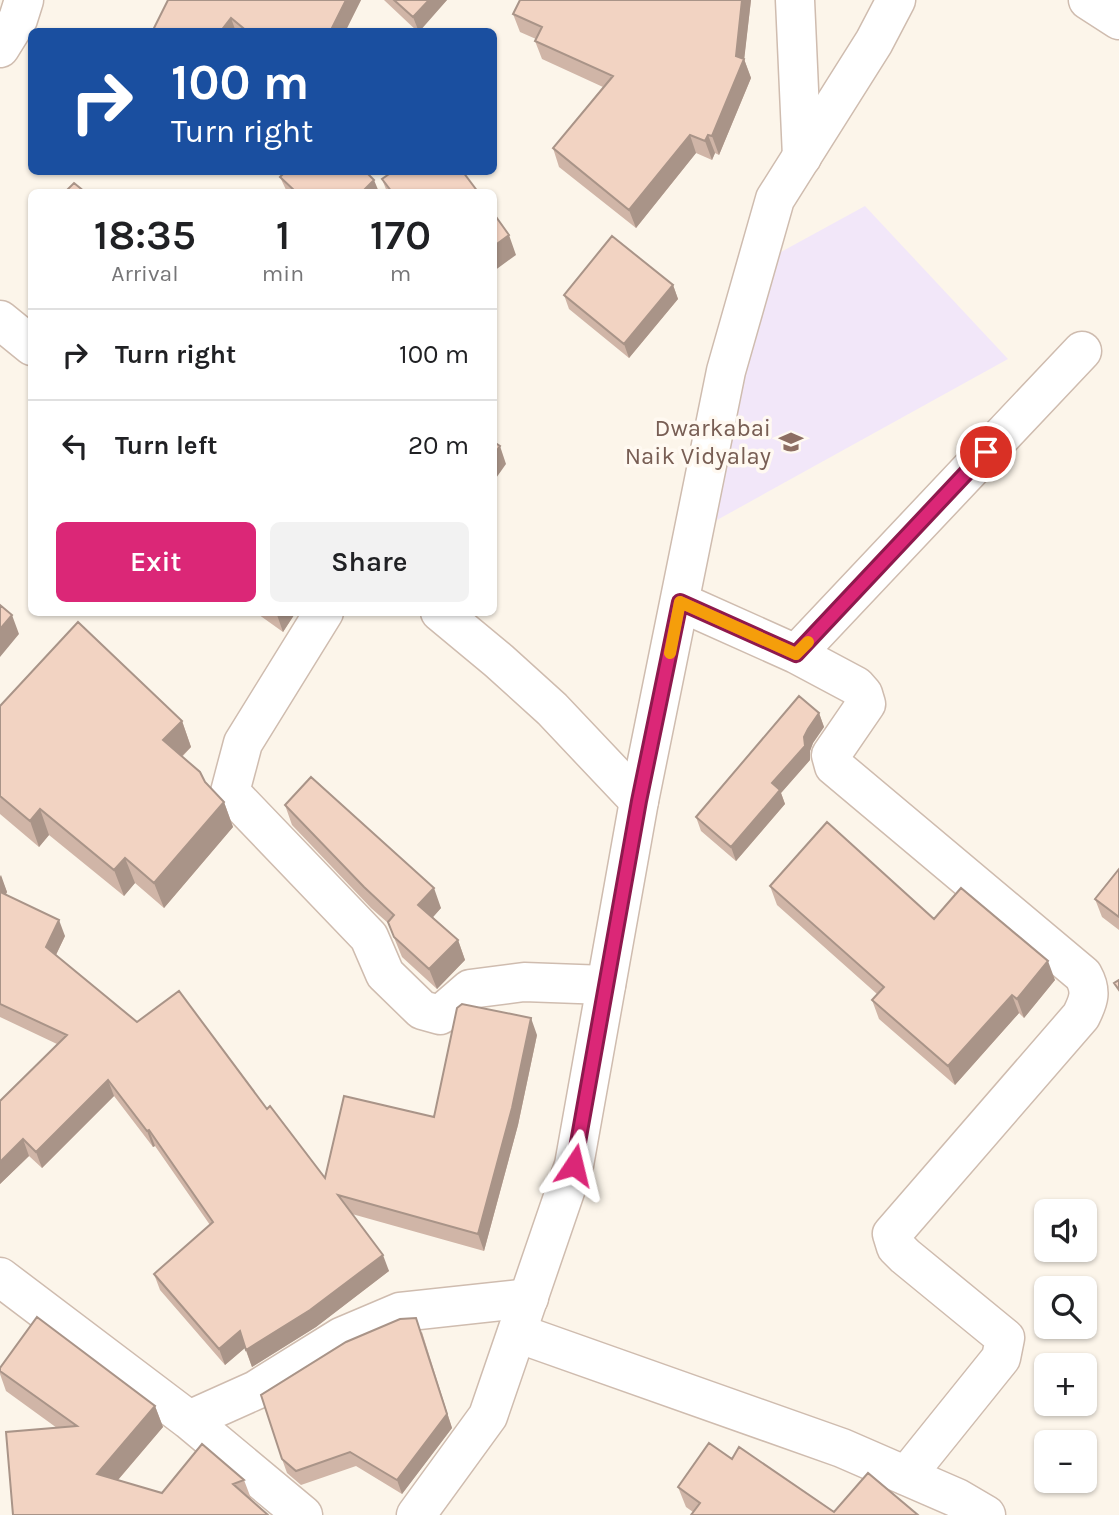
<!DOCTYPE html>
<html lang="en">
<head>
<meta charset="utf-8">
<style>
	:root { --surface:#fff; --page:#f2f2f2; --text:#202124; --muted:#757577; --line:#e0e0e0; --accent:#db2777 }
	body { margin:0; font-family:Karla,sans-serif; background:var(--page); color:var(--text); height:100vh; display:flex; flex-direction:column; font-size:26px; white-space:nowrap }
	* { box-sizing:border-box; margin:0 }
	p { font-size:23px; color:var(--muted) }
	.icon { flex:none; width:38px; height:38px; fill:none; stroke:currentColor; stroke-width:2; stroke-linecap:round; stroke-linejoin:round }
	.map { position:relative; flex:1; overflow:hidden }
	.details { position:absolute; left:28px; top:189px; width:469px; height:427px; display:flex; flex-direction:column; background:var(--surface); border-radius:10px; box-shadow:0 2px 5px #0004 }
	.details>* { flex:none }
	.hud { position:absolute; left:28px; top:28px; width:469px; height:147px; border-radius:10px; box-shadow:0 2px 5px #0004; background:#1a4fa0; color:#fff; overflow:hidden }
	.controls { position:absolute; left:1034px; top:1199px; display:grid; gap:14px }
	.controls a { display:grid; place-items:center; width:63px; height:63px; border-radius:10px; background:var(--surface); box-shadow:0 2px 5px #0004; font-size:35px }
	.pin { position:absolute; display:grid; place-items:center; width:60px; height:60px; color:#fff; margin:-30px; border:4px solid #fff; border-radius:50%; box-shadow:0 2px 7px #0007 }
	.me { position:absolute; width:77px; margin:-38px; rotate:10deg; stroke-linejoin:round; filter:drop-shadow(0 0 5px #0008) }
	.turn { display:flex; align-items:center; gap:24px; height:147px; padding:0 28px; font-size:32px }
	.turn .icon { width:91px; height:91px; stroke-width:2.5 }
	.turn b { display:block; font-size:49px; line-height:60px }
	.eta { display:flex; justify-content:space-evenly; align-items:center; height:119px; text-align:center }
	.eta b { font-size:42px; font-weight:600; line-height:49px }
	.button { display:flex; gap:14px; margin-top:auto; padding:14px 28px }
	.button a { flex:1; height:80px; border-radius:10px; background:var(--accent); color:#fff; font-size:28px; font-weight:600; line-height:80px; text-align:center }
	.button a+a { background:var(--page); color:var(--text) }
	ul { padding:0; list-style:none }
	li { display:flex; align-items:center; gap:21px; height:91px; padding:0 28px; border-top:2px solid var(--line) }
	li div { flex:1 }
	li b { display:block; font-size:26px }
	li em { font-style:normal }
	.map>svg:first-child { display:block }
	.education { fill:#f2e7f9 }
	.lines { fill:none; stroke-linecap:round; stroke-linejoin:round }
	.minor-casing { stroke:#cfbcaf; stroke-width:41 }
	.tertiary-casing { stroke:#cfbcaf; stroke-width:41 }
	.minor { stroke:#fff; stroke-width:38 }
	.tertiary { stroke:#fff; stroke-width:38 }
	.wall { fill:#d0b5a7 }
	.shaded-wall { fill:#a99488 }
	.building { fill:#f2d3c2; stroke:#a99488; stroke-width:2 }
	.route-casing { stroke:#8e194d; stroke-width:18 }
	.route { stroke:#db2777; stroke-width:12 }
	.slow { stroke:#f59e0b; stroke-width:12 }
	.labels { text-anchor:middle; stroke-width:7; stroke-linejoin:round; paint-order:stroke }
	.education-label { font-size:24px; fill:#785e54; stroke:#fff9f1; text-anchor:end }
</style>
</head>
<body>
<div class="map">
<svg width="1119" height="1515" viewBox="0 0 1119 1515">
	<rect width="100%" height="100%" fill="#fcf5ea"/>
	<path class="education" d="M 865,206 L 1008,359 L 708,525 L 759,264 Z"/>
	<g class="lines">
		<g class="minor-casing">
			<path id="minor" d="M 795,0 L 802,157
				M 1088,0 L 1119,20
				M 0,48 L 18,19 L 24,0
				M 0,320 L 32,346
				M 680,602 L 796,654 L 856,686 L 863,694 L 866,704 L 831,755 L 834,766 L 1083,975 C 1092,991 1089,1000 1081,1016 L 892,1234 L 896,1247 L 905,1256 L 1005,1338 L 1001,1358 L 906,1476
				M 324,612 L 243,743 L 230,792 L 369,937 L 385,974 L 422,1010 L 440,1015 L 470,989 L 524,982 L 606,985
				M 440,612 L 499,661 L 552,709 L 639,801
				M 796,654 L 1082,351
				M 0,1277 L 189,1420 L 303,1515
				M 517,1333 L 842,1448 L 957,1498 L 986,1515
				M 189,1420 L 256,1390 L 341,1337 L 400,1312 L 529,1298"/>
		</g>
		<g class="tertiary-casing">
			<path id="tertiary" d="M 416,1515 L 488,1416 L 574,1165 L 639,801 L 726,371 L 775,199 L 874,42 L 896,0"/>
		</g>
		<use href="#minor" class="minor"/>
		<use href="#tertiary" class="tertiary"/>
	</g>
	<path class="wall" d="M 168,0 L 361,0 L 345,32 L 152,32 Z
		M 384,0 L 447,0 L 418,32 Z
		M 520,0 L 751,0 L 744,59 L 751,78 L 719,155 L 715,153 L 712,160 L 696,153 L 636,228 L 559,167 L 553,148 L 603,87 L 542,59 L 535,41 L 536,39 L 520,32 L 513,14 Z
		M 280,177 L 379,192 L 287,192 Z
		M 382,179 L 478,192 L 387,192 Z
		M 673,285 L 678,299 L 629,358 L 569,309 L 564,295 Z
		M 255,612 L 296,612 L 283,632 Z
		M 0,706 L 182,721 L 191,747 L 182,757 L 224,802 L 233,827 L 164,908 L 135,883 L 124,896 L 49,835 L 39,847 L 0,814 Z
		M 819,713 L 824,727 L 813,743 L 810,751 L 810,760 L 781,793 L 785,804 L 736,861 L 701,831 L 696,817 Z
		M 285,805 L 441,908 L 433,917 L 458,940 L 465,960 L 437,989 L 402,957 L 388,923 L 371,908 L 292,825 Z
		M 1119,869 L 1119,930 L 1102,917 L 1095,899 Z
		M 0,875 L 7,892 L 5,895 L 65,936 L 56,955 L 137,1022 L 267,1109 L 325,1178 L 434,1117 L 537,1035 L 518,1125 L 484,1251 L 352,1214 L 389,1271 L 316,1327 L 252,1367 L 245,1348 L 225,1365 L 160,1290 L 154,1274 L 210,1225 L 155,1146 L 153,1147 L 114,1096 L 42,1168 L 29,1156 L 0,1184 L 0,1101 L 57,1044 L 0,1017 Z
		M 770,886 L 934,919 L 1055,980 L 1024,1018 L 1019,1013 L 955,1085 L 879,1019 L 872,1000 L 877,994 L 777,905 Z
		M 422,1332 L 452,1428 L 402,1494 L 356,1466 L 301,1485 L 287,1473 L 282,1459 Z
		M 0,1368 L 155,1406 L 163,1427 L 118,1480 L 162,1493 L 244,1480 L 252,1501 L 13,1515 L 57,1428 L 6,1391 L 0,1374 Z
		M 732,1459 L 834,1512 L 918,1515 L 693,1512 L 686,1507 L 678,1487 Z"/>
	<path class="shaded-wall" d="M 346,0 L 361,0 L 345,32 L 330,32 Z
		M 429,0 L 447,0 L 419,32 L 413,17 Z
		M 742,0 L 751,0 L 744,61 L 744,59 L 751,78 L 719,155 L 712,136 L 736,56 Z
		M 231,18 L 236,32 L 220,32 Z
		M 690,135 L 696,153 L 636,228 L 629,210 Z
		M 708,135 L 715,153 L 712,160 L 705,141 Z
		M 374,180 L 379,192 L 362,192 Z
		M 509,235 L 516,255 L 494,271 L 494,246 Z
		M 673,285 L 678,299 L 629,358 L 624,344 Z
		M 500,446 L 506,464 L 494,481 L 494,455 Z
		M 276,612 L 296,612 L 283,632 Z
		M 12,615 L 19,634 L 0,657 L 0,629 Z
		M 819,713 L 824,727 L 813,743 L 810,751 L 810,760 L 781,793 L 785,804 L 736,861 L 731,847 Z
		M 182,721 L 191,747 L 172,766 L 163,740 Z
		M 224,802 L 233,827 L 164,908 L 154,883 Z
		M 40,809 L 49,835 L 39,847 L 30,821 Z
		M 125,858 L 135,883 L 124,896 L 114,870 Z
		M 1,875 L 7,892 L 0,906 L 0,877 Z
		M 434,888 L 441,908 L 426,925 L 418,905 Z
		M 59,920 L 65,936 L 52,963 L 46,947 Z
		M 458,940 L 465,960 L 437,989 L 429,969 Z
		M 1048,961 L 1055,980 L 1024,1018 L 1017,999 Z
		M 1012,995 L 1019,1013 L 955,1085 L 948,1066 Z
		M 531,1018 L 537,1035 L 518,1125 L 484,1251 L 478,1234 Z
		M 108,1080 L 114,1096 L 42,1168 L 36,1152 Z
		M 149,1130 L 155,1146 L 153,1147 L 147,1131 Z
		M 23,1139 L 29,1156 L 0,1184 L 0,1162 Z
		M 383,1255 L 389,1271 L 316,1327 L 252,1367 L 246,1350 Z
		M 416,1318 L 452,1428 L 402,1494 L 397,1480 Z
		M 240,1331 L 246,1347 L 225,1365 L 219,1349 Z
		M 155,1406 L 163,1427 L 105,1495 L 97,1474 Z"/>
	<path class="building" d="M 168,0 L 346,0 L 330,32 L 248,32 L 231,18 L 220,32 L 152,32 Z
		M 394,0 L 429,0 L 413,17 Z
		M 520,0 L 742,0 L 736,56 L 744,59 L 712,136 L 708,135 L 705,141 L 690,135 L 629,210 L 553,148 L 613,76 L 535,41 L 542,27 L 513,14 Z
		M 285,172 L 366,172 L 374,180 L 362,192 L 296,192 L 280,177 Z
		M 392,172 L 463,172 L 478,192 L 392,192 L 382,179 Z
		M 74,183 L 85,192 L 65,192 Z
		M 494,214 L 509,235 L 494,246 Z
		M 612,236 L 673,285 L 624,344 L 564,295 Z
		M 494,442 L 500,446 L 494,455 Z
		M 0,605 L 12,615 L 0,629 Z
		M 78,622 L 182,721 L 163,740 L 200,772 L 205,782 L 224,802 L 154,883 L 125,858 L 114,870 L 40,809 L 30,821 L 0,796 L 0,706 Z
		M 799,696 L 819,713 L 808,729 L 804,737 L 805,746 L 772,783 L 780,790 L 731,847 L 696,817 Z
		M 311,777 L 434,888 L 418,905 L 458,940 L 429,969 L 394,937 L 388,922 L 394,915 L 364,887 L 285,805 Z
		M 827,822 L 934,919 L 961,888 L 1048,961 L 1017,999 L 1012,995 L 948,1066 L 872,1000 L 884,987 L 770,886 Z
		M 1119,869 L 1119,917 L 1095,899 Z
		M 0,892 L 59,920 L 46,947 L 137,1022 L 179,991 L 267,1109 L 270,1106 L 325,1178 L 344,1096 L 434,1117 L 457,1008 L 462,1004 L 531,1018 L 512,1108 L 478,1234 L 338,1195 L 383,1255 L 310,1310 L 246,1350 L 240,1331 L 219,1349 L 154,1274 L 213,1222 L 149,1130 L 147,1131 L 108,1080 L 36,1152 L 23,1139 L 0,1162 L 0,1101 L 67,1035 L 0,1004 Z
		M 1119,980 L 1119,990 L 1114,983 Z
		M 37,1317 L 155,1406 L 97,1474 L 162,1493 L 202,1444 L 244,1480 L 233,1484 L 268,1515 L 13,1515 L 6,1432 L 77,1426 L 0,1371 L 0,1368 Z
		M 416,1318 L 447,1414 L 397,1480 L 350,1452 L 296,1471 L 282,1459 L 261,1395 L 346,1342 L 400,1319 Z
		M 709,1443 L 732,1459 L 739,1447 L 834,1512 L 868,1473 L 918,1515 L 691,1515 L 700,1503 L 678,1487 Z"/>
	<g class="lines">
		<g class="route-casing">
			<path id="route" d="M 574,1165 L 639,801 L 680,602 L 796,654 L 986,452"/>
		</g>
		<use href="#route" class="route"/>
		<path class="slow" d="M 670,653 L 680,602 L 796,654 L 808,642"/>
	</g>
	<defs>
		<g id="school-bare" transform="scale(1.89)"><path d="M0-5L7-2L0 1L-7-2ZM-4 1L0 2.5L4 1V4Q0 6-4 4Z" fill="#8d6e63" stroke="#fff9f1" stroke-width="2.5" paint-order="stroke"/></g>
	</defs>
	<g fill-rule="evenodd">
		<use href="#school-bare" x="791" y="442"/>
	</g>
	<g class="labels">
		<g class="education-label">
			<text x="771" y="436">Dwarkabai<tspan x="771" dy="28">Naik Vidyalay</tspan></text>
		</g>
	</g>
</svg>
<div class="controls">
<a><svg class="icon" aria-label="sound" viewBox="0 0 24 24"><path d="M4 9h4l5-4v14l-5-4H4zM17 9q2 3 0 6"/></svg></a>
<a><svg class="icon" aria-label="search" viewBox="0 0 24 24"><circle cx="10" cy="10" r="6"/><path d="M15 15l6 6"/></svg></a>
<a>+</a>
<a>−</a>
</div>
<div class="pin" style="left:986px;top:452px;background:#d93025"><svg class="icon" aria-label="arrive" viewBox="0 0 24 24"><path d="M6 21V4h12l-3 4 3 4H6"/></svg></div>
<svg class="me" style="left:574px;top:1165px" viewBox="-20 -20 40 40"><path d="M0-17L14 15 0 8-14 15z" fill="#db2777" stroke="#fff" stroke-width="4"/></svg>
<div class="hud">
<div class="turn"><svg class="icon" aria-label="right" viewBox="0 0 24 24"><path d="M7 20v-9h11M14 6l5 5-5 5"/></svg><div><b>100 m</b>Turn right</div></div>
</div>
<section class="details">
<div class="eta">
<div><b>18:35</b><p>Arrival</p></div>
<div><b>1</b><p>min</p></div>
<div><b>170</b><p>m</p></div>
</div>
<ul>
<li><svg class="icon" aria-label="right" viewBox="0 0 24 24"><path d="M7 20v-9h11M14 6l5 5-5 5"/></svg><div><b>Turn right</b></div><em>100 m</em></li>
<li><svg class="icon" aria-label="left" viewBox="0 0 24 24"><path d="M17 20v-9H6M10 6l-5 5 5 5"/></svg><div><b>Turn left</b></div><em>20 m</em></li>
</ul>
<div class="button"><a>Exit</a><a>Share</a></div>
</section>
</div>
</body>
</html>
